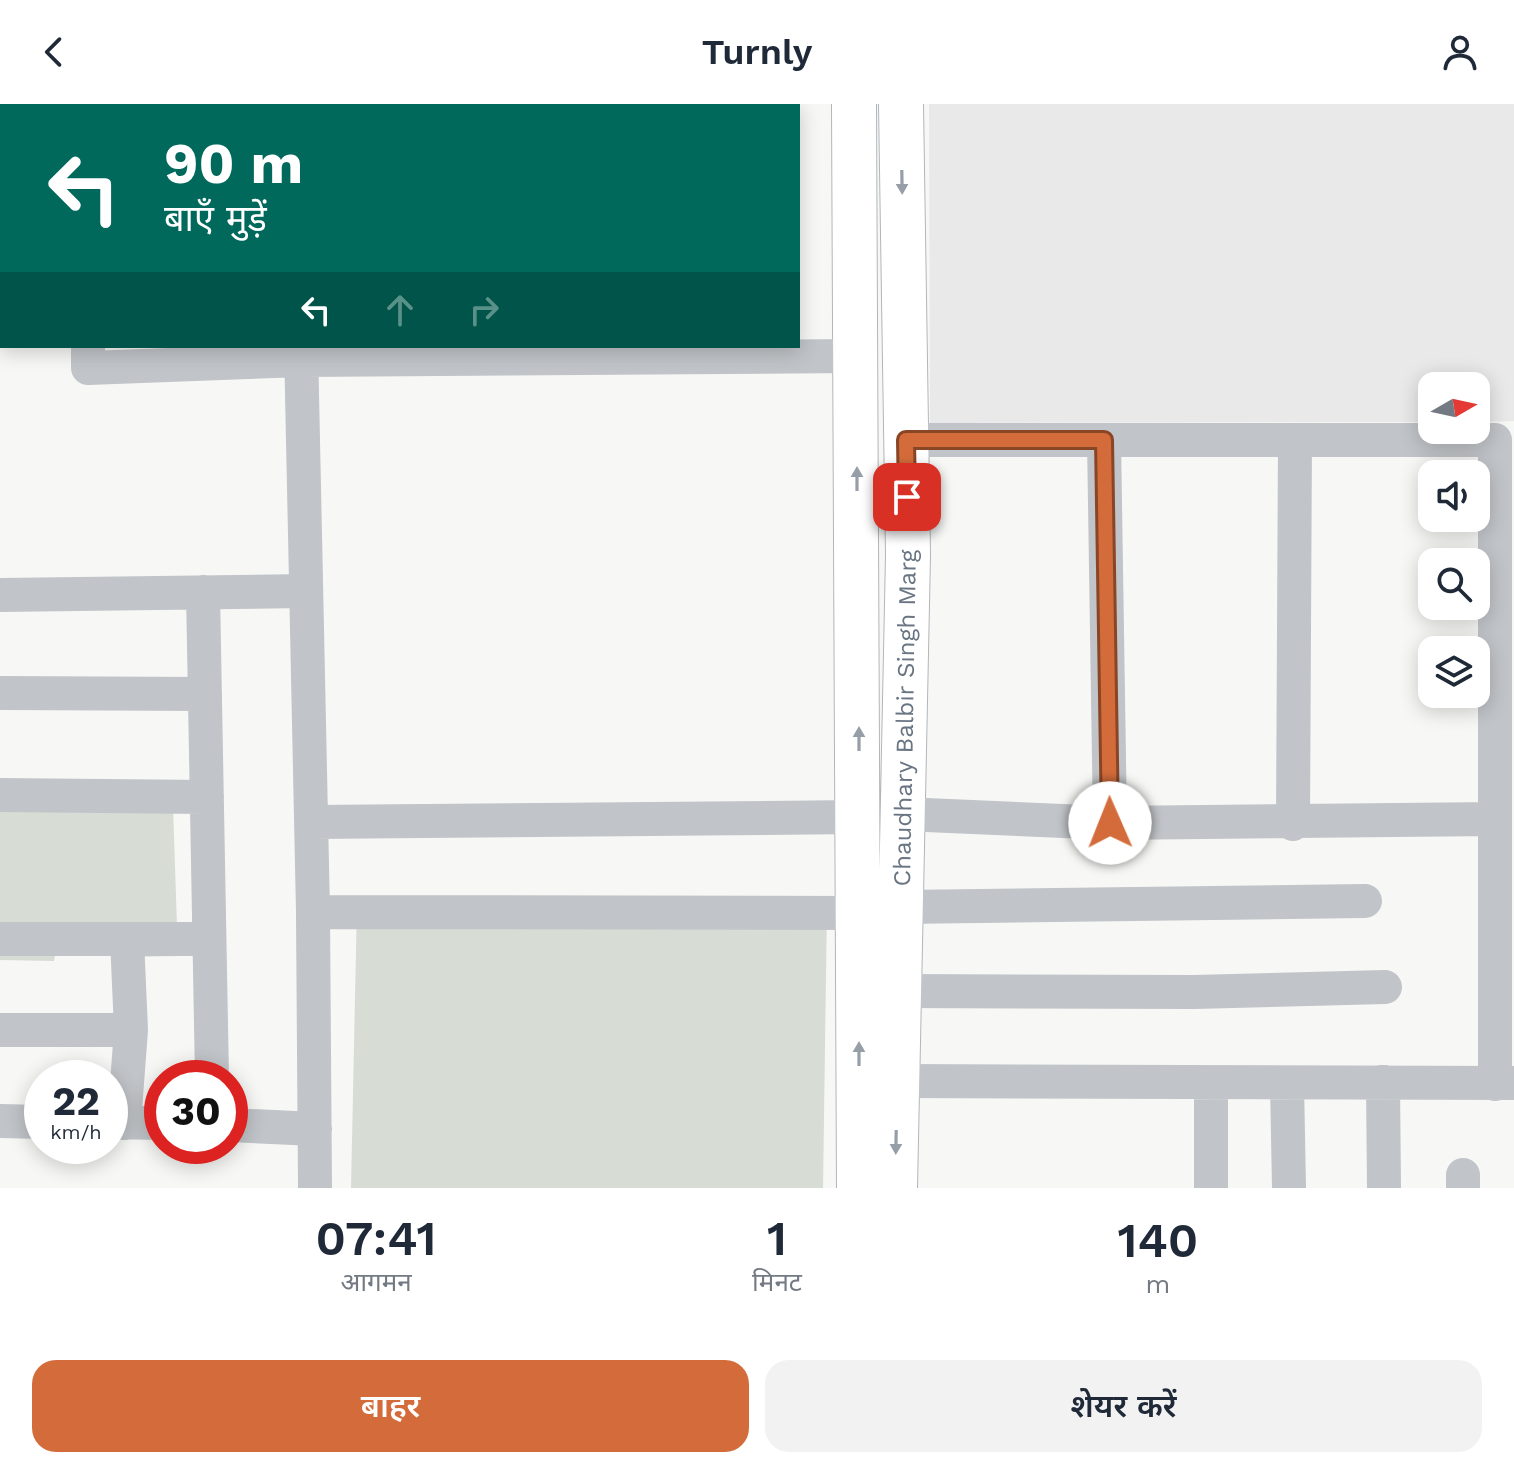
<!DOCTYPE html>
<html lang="hi">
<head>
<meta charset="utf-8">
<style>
	:root { --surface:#fff; --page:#f2f2f3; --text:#1f2937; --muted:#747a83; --accent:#d36c3a }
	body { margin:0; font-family:"Work Sans","Noto Sans Devanagari",sans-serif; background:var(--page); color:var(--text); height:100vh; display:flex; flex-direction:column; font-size:30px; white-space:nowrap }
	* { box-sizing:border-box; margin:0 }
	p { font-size:26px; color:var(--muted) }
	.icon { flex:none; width:44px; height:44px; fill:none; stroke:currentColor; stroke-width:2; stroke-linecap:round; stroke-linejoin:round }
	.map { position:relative; height:1084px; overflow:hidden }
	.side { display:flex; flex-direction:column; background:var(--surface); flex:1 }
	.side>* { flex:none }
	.hud { position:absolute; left:0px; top:0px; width:800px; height:244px; box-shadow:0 4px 20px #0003; background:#00695c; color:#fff; overflow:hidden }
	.needle { width:52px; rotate:81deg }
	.controls { position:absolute; left:1418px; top:268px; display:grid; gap:16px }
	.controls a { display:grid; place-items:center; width:72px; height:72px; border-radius:16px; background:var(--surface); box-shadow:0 4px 20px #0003; font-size:40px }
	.speed { position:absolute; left:24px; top:956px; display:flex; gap:16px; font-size:40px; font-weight:700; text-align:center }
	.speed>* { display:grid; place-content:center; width:104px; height:104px; border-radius:50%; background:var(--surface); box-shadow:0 4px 20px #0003; line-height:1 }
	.speed small { font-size:20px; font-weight:400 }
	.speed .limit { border:12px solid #d22; background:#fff; color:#111 }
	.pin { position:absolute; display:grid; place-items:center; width:68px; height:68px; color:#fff; margin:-34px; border-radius:16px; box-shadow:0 4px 12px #0006 }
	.me { position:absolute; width:88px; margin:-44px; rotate:359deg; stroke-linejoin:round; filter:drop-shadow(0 0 6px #0008) }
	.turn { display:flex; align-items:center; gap:28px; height:168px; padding:0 32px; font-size:36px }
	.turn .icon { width:104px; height:104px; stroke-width:2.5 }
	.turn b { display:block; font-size:56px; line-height:68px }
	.lanes { display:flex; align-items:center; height:76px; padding:0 32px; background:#0003; justify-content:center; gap:40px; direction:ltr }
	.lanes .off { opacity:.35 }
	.eta { display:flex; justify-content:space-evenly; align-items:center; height:136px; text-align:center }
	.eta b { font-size:48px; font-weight:600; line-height:56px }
	.cta { display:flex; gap:16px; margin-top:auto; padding:16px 32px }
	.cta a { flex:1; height:92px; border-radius:24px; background:var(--accent); color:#fff; font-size:32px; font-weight:600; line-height:92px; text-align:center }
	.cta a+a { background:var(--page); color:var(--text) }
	header { display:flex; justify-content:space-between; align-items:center; height:104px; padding:0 32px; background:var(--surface); font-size:36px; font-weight:600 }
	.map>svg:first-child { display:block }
	.built { fill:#e8e9e8 }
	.green { fill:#d7dcd5 }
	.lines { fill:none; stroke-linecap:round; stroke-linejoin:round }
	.secondary-casing { stroke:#b1b6bb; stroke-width:46 }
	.street { stroke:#c1c4c8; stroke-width:34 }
	.secondary { stroke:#fff; stroke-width:44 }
	.oneway { fill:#969ea8 }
	.route-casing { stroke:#894626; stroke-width:20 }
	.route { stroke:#d36c3a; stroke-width:14 }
	.labels { text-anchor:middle; stroke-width:8; stroke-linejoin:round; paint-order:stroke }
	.street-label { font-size:24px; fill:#697583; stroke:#fff }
</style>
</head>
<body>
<header><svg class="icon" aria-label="back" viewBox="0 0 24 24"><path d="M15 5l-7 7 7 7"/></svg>Turnly<svg class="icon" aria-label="person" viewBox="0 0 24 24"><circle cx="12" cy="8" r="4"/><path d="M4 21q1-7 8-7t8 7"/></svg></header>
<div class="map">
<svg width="1514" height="1084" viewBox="0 0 1514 1084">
	<rect width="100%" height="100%" fill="#f7f8f5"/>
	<path class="built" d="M 929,0 L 1514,0 L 1514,317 L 1476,318 L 1476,282 L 1432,282 L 1432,318 L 930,319 Z"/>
	<path class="green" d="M 0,702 L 173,702 L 178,852 L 127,853 L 60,819 L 54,857 L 0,856 Z
		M 357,798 L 827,802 L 823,1084 L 351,1084 Z"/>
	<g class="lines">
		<g class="secondary-casing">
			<path id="secondary" d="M 854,0 L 859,1084
				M 895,1084 L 908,451 L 901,0"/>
		</g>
		<path class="street" d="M 86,0 L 86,2
			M 191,0 L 191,2
			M 297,0 L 297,2
			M 643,2 L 643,0
			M 88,242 L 88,264 L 302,256 L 856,252
			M 301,242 L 313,808 L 315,1084
			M 906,336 L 1495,336 L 1495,980
			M 1104,336 L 1110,719
			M 203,488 L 212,974
			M 0,491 L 306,487
			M 0,589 L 205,590
			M 0,691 L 207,693
			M 903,710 L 1110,719 L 1495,715
			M 312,718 L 860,713
			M 1293,720 L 1295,336
			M 901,803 L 1365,797
			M 313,808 L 859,809
			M 0,835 L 127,835 L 131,926 L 124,1019
			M 127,835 L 209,835
			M 899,887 L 1194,888 L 1385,883
			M 0,926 L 131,926
			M 898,977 L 1514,979
			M 1383,978 L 1384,1084
			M 1211,979 L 1211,1084
			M 1287,979 L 1289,1084
			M 0,1017 L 42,1018
			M 110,1018 L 162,1019
			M 230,1021 L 315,1025
			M 1463,1084 L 1463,1071"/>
		<use href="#secondary" class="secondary"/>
	</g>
	<defs><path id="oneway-solid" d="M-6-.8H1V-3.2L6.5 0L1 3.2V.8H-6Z" transform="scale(2)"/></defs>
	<g class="oneway">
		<use href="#oneway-solid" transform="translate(902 78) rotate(89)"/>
		<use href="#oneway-solid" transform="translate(857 375) rotate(-90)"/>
		<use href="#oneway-solid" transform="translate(859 635) rotate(-90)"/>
		<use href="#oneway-solid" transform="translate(859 950) rotate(-90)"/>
		<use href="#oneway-solid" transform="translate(896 1038) rotate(91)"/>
	</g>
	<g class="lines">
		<g class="route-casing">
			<path id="route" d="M 907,393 L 906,336 L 1104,336 L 1110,719"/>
		</g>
		<use href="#route" class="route"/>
	</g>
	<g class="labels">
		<g class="street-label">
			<text transform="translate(905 614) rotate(-89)" y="8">Chaudhary Balbir Singh Marg</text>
		</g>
	</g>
</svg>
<div class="controls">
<a><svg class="needle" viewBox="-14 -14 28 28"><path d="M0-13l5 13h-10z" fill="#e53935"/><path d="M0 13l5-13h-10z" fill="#747a83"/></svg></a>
<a><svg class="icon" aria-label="sound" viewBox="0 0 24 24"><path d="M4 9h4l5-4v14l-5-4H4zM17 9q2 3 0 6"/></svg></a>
<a><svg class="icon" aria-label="search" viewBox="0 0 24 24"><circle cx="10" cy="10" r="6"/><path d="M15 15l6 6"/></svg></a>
<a><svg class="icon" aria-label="layers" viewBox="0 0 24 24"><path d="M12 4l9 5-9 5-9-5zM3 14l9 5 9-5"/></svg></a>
</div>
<div class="speed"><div>22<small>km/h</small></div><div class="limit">30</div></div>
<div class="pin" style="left:907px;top:393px;background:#d93025"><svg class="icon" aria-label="arrive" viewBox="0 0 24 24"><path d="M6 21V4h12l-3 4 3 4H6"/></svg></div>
<svg class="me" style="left:1110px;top:719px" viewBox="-20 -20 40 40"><circle r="19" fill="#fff"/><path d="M0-13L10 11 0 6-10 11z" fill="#d36c3a"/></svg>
<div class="hud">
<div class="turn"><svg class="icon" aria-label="left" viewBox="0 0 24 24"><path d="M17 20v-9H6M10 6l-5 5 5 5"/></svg><div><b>90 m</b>बाएँ मुड़ें</div></div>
<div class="lanes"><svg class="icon" aria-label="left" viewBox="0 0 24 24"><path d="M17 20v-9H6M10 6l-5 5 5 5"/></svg><svg class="icon off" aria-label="ahead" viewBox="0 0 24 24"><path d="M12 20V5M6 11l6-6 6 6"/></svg><svg class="icon off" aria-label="right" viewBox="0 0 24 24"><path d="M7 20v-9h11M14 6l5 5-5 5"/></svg></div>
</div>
</div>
<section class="side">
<div class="eta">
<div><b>07:41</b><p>आगमन</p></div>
<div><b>1</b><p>मिनट</p></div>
<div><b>140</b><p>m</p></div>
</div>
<div class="cta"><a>बाहर</a><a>शेयर करें</a></div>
</section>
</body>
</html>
